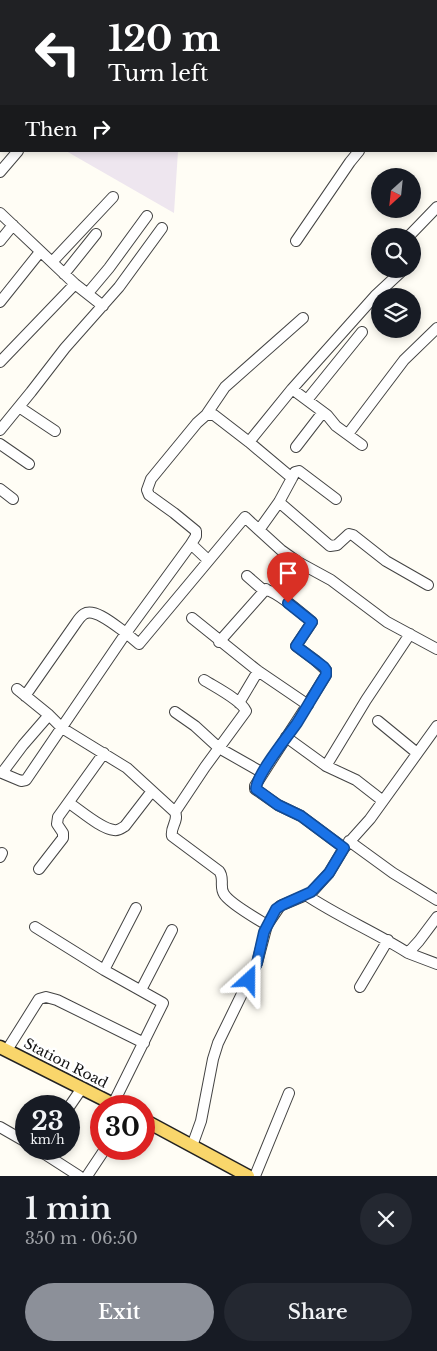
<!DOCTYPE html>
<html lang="en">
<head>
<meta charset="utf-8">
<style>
	:root { --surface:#171b24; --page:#242831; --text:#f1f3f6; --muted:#9ea1a6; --accent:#8c9099 }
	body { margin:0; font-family:"Libre Baskerville",serif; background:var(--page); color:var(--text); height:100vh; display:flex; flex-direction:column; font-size:19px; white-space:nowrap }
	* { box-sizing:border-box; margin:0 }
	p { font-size:16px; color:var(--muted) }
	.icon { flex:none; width:28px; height:28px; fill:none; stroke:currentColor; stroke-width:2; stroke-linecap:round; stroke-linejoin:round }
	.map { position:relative; height:1176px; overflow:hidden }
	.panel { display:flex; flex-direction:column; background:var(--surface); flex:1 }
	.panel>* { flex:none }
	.top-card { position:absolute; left:0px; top:0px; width:438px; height:152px; box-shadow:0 2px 8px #0003; background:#202124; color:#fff; overflow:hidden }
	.needle { width:32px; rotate:207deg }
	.fabs { position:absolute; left:371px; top:168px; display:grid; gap:10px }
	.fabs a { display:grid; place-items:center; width:50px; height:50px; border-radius:50%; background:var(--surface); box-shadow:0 2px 8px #0003; font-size:25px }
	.speed { position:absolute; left:15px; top:1095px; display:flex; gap:10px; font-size:25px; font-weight:700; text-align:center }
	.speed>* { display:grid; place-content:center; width:65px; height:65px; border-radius:50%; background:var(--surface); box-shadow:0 2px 8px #0003; line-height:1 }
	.speed small { font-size:12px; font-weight:400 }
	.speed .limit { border:8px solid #d22; background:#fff; color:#111 }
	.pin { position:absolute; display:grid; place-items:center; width:42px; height:42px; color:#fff; margin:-51px -21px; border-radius:50% 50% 50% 0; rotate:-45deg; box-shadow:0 0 5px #0007 }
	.pin .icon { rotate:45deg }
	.me { position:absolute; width:55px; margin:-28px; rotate:24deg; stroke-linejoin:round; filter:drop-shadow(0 0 4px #0008) }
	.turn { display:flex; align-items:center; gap:18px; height:105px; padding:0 25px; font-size:22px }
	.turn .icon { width:65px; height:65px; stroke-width:2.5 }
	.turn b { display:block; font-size:35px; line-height:42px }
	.then { display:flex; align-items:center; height:48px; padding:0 25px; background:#0003; gap:10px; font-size:19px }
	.round { display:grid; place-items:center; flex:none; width:52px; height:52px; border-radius:26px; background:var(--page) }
	.headline { display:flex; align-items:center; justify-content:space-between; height:85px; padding:0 25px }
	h1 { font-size:30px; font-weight:600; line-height:38px }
	.cta { display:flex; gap:10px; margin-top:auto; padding:10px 25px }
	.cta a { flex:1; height:58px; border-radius:30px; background:var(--accent); color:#fff; font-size:20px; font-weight:600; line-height:58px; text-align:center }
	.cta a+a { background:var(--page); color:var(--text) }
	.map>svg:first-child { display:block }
	.industrial { fill:#eee6ef }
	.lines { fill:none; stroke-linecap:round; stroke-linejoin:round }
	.minor-casing { stroke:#444; stroke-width:12 }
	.major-casing { stroke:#222; stroke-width:15 }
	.minor { stroke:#fff; stroke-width:10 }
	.major { stroke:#f9d66b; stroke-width:12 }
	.route-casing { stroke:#114b97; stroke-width:12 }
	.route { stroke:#1a73e8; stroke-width:9 }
	.labels { text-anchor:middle; stroke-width:5; stroke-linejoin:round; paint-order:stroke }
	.street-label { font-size:14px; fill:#111; stroke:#fff }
</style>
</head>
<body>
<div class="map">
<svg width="437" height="1176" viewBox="0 0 437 1176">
	<rect width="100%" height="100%" fill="#fffdf5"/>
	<path class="industrial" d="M 0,0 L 181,0 L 182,1 L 1,1 L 1,115 Z
		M 66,151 L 178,151 L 174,213 Z"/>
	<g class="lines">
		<g class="minor-casing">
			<path id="minor" d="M 400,1 L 401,0
				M 0,172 L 18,151
				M 0,213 L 75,284 L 103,306
				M 409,236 L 437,207
				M 0,241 L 13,225
				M 296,241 L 350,162 L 359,151
				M 52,262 L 113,197
				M 64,274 L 96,234
				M 88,293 L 109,268 L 147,216
				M 0,302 L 40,252
				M 0,362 L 75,284
				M 292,389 L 327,415 L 336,426 L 362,445
				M 307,400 L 362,332
				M 19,407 L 55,431
				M 206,415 L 225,387 L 303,318
				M 0,430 L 31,392 L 65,348 L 119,287 L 162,228
				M 348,434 L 404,360 L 437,328
				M 0,444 L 29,464
				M 296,447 L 323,412
				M 292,478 L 295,472 L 299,471 L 336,499
				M 0,489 L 13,499
				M 279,502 L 330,546 L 337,545 L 349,534 L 353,535 L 386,561 L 428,585
				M 259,530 L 281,550 L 298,562 L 331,580 L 387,622 L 437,649
				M 208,560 L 191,544 L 196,536 L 196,531 L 174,513 L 149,495 L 147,490 L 151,479 L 197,423 L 206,415 L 214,415 L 249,442
				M 247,576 L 262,589 C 275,589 301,613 312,622 L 296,646 L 315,660 L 326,670 L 326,675 C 303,713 278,749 255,786 L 255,789 L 278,805 L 301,816 L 344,848 L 329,873 L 311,893 L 280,906 L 267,925
				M 192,618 L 258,671 L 308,705
				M 219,642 L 266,589
				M 17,689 L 49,715 L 62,728 L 127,768 L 175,812 C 179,821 170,827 172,836 L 219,871 C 225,878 219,887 224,894 C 229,903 257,919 267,925 L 257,963 L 218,1043 L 213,1059 L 201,1121 L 192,1146
				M 25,696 L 76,623 C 78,620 81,616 84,614 C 95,607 117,627 126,633 L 191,544
				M 239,703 L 258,671
				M 175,712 L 195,726 L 219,748 L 263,773
				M 378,721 L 417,753
				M 286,737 L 326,766 L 356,780 L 383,801
				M 326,766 L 366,700 L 410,634
				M 0,772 L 2,773 L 23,745 L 49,715
				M 2,773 L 21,781 L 26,780 L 126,633 L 139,644 L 245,517 L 259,530 L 279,502 L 292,478 L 249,442 L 292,389 L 375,296 L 404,269
				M 69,803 C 80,810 101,829 114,830 C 118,831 122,828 125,826 L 152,791
				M 175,812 L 205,767 L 246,711 C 241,700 215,687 204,680
				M 349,841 L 393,873 L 437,900
				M 344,848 L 370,819 L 437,726
				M 0,857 L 2,853
				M 39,869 L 63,838 L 63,833 L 57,824 L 58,817 L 104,753
				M 306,895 C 339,917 375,932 408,953 L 419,941 L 437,917
				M 35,927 L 104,970
				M 408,953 L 437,964
				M 360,987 L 388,940
				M 141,990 L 172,930
				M 7,1050 L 39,999 L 46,997 L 57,1000 L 144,1043
				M 113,1104 L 163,1003 L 104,970 L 136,908
				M 69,1107 L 82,1088
				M 0,1127 L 26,1142
				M 37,1149 L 79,1176
				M 87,1176 L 105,1149
				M 255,1176 L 289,1093"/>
		</g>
		<g class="major-casing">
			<path id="major" d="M 0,1047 L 117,1106
				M 144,1120 L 248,1176"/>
		</g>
		<use href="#minor" class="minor"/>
		<use href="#major" class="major"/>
	</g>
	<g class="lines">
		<g class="route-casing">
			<path id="route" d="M 249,980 L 257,963 L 264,932 L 276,909 L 282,905 L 311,892 L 329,873 L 344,848 L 301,816 L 278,805 L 256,789 C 256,775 288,736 297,723 C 307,707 316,691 326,675 L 326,670 L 324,667 L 296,646 L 312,622 L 288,603"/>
		</g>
		<use href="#route" class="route"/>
	</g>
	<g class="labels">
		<g class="street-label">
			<text transform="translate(66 1063) rotate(27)" y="5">Station Road</text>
		</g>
	</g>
</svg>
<div class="fabs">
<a><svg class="needle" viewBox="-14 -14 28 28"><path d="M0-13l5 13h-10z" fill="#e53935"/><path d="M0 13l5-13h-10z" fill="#9ea1a6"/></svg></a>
<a><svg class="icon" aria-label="search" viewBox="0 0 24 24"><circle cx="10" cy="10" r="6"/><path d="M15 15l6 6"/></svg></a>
<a><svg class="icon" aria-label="layers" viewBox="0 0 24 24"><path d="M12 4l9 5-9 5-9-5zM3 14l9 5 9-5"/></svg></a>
</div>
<div class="speed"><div>23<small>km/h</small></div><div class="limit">30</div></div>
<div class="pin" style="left:288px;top:603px;background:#d93025"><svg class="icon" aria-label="arrive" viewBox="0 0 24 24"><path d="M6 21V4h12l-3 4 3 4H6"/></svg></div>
<svg class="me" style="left:249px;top:980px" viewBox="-20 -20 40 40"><path d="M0-17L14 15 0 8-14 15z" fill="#1a73e8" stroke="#fff" stroke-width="4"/></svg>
<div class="top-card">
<div class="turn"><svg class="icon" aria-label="left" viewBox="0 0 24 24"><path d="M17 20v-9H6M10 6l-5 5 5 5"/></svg><div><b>120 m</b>Turn left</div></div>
<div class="then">Then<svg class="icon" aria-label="right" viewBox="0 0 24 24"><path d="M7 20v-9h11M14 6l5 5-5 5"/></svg></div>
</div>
</div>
<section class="panel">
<div class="headline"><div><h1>1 min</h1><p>350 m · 06:50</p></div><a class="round"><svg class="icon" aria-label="close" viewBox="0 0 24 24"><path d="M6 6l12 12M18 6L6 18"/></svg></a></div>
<div class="cta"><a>Exit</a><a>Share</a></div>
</section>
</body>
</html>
